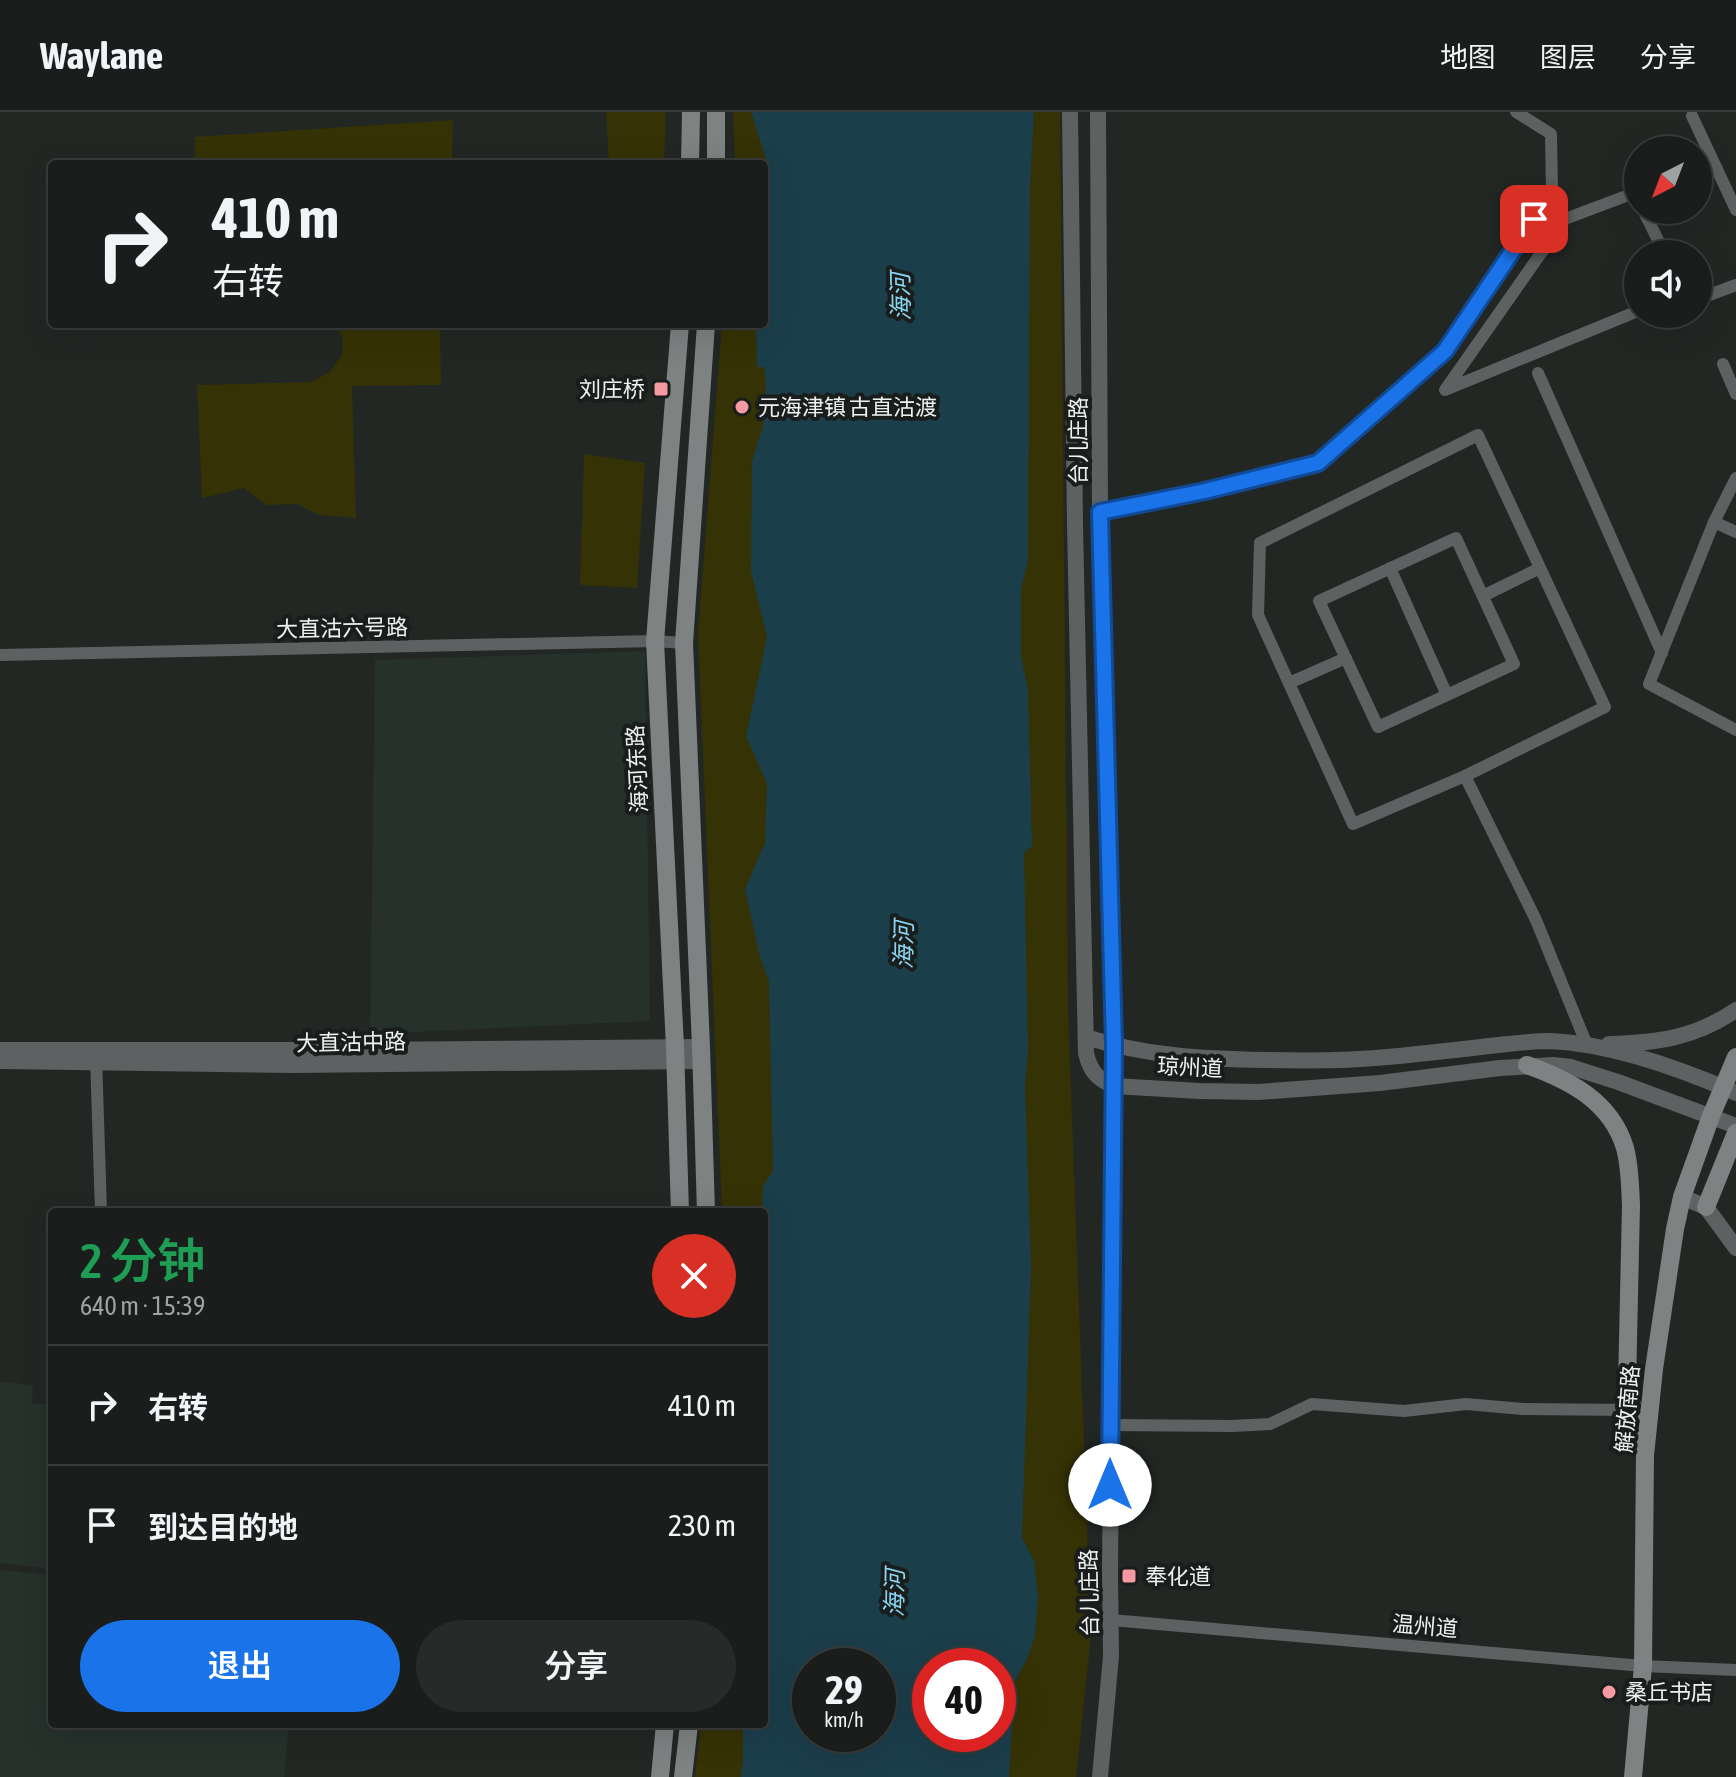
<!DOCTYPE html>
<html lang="zh">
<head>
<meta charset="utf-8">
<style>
	:root { --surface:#1a1d1b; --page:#272a28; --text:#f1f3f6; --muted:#9fa2a3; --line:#383b3a; --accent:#1a73e8 }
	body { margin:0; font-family:"Asap Condensed","Noto Sans SC",sans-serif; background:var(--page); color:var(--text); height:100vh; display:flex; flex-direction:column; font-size:30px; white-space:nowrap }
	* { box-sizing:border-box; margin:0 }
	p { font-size:26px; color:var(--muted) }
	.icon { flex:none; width:44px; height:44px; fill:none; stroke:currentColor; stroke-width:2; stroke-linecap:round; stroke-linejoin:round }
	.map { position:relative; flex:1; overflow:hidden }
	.drawer { position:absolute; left:48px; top:1096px; width:720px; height:520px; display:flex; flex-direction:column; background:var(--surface); border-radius:8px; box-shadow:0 8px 32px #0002,0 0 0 2px var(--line) }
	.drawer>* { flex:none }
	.guide { position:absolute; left:48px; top:48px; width:720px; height:168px; border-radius:8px; box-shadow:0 8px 32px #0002,0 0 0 2px var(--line); background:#1a1d1b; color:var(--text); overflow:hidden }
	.needle { width:52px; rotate:222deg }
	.tools { position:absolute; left:1624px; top:24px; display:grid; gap:16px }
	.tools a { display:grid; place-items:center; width:88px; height:88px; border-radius:50%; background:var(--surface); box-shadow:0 8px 32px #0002,0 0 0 2px var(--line); font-size:40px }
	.speed { position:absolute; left:792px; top:1536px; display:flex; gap:16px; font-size:40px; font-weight:700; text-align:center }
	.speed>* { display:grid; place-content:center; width:104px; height:104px; border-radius:50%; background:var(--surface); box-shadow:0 8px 32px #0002,0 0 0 2px var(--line); line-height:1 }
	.speed small { font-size:20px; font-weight:400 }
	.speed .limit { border:12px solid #d22; background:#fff; color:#111 }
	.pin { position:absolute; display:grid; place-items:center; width:68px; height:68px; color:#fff; margin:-34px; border-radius:16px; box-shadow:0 4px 12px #0006 }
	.me { position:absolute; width:88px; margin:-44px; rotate:0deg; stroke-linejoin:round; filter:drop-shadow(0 0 6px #0008) }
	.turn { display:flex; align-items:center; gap:28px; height:168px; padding:0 32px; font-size:36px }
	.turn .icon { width:104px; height:104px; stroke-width:2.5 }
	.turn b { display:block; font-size:56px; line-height:68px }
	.round { display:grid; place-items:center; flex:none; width:84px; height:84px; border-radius:42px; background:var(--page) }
	.overview { display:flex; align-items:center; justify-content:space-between; height:136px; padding:0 32px }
	h1 { font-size:48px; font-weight:600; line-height:60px; color:#1e9e55 }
	.button { display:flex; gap:16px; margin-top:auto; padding:16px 32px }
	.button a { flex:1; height:92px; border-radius:48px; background:var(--accent); color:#fff; font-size:32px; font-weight:600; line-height:92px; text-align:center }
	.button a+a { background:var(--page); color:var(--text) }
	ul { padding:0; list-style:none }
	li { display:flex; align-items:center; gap:24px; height:120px; padding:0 32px; border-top:2px solid var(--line) }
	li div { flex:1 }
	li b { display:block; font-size:30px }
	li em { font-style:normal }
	header { display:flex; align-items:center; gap:48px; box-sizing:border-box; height:112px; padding:0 40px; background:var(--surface); border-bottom:2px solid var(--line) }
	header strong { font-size:38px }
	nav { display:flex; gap:44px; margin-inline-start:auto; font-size:28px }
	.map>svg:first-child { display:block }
	.built { fill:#26312c }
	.green { fill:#353205; fill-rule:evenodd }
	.water { fill:#1b3e4b; fill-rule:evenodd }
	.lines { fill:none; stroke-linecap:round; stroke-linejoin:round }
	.minor { stroke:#5e6161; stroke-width:12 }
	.tertiary { stroke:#5e6161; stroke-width:16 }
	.secondary { stroke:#7e8282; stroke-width:18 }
	.route-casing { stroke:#114b97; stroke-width:20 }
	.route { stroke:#1a73e8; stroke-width:14 }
	.poi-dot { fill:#f49aa0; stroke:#191d1b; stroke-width:3 }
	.labels { text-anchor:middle; stroke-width:8; stroke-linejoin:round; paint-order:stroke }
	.poi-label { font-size:22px; fill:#eef1f0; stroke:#191d1b; text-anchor:start }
	.street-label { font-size:22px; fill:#eef1f0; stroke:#191d1b }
	.water-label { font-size:24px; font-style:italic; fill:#89d5f4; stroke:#191d1b }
</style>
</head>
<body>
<header>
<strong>Waylane</strong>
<nav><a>地图</a><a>图层</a><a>分享</a></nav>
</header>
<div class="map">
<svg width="1736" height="1665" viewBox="0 0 1736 1665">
	<rect width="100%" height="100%" fill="#222724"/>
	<path class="built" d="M 645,539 L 650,909 L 370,922 L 375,548 Z
		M 0,1270 L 33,1273 L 32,1291 L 52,1293 L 52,1457 L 0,1451 Z
		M 0,1458 L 52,1463 L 52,1612 L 289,1612 L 284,1665 L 0,1665 Z"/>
	<path class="green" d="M 606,0 L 666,0 L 664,52 L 609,52 Z
		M 733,0 L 1060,0 L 1068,895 L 1091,1524 L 1076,1665 L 695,1665 L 701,1612 L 764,1612 L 764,1100 L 722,1100 L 698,521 L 722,212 L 764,212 L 764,52 L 735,52 ZM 810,1554 L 878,1554 L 878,1622 L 810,1622 ZM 930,1554 L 998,1554 L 998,1622 L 930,1622 Z
		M 453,8 L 452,52 L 195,52 L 195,25 Z
		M 336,212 L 440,212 L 441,273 L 352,274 L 356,406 L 319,403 L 297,392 L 267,393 L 244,376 L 202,386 L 197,273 L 311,270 L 330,260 L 343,241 L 342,226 Z
		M 584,342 L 645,351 L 637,476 L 580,473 Z"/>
	<path class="water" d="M 751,0 L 1034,0 L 1030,73 L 1028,449 L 1021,477 L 1021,543 L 1028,578 L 1032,734 L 1024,741 L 1028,937 L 1025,973 L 1031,1154 L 1022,1425 L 1034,1449 L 1038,1483 L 1035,1524 L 1027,1547 L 1015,1569 L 1009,1665 L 741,1665 L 743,1647 L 743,1612 L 764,1612 L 764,1434 L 770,1421 L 764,1417 L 764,1100 L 762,1100 L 763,1074 L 773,1059 L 769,870 L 760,845 L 745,777 L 765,731 L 767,672 L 746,624 L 767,525 L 751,459 L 752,349 L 763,314 L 766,273 L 764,255 L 757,255 L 756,212 L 764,212 L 764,56 L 766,47 ZM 810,1554 L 878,1554 L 878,1622 L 810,1622 ZM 930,1554 L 998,1554 L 998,1622 L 930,1622 Z"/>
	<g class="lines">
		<path class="minor" d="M 1692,4 L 1736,98
			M 1638,88 L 1634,81 L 1565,107 L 1445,278 L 1638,199
			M 1643,98 L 1665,142
			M 1698,187 L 1736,173
			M 1723,252 L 1736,282
			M 1538,261 L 1662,541
			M 1736,366 L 1714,410 L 1649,572 L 1736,618
			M 1100,400 L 1205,379 L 1318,351 L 1445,239 L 1552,80 L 1551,22 L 1516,0
			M 1714,410 L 1736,420
			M 1456,426 L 1514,552 L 1378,615 L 1319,489 Z
			M 1390,456 L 1447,583
			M 1483,484 L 1540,456
			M 0,543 L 655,529 L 684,531
			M 1289,571 L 1346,546
			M 1465,664 L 1353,712 L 1258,503 L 1260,431 L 1478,323 L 1605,595 L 1465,664 L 1536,808 L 1587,933
			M 96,945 L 101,1100
			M 1111,1313 L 1232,1314 L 1270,1312 L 1312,1292 L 1404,1299 L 1466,1292 L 1523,1297 L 1632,1298
			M 1111,1508 L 1643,1554 L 1736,1558"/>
		<path class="tertiary" d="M 1070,0 L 1075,412 L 1086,941 C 1090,959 1097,967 1114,974 L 1199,979 L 1258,980 L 1380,971 L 1500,956 L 1553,953 L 1571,955 L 1618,970 L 1736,1014
			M 1098,0 L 1100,400 L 1114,934 L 1110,1463 L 1111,1544 L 1100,1665
			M 1086,925 C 1145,944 1204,947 1266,948 C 1306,949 1347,949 1387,945 C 1421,942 1455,938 1489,934 C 1510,932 1530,929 1550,929 C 1613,932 1679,956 1736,981
			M 1609,932 C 1657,931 1695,926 1736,898
			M 0,938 L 361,938 L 701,935
			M 0,949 L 293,953 L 701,949
			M 1682,1085 L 1706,1095 L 1736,1136"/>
		<path class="secondary" d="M 716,0 L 716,52
			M 690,52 L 691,0
			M 680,212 L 655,529 L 675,935 L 680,1100
			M 1527,953 C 1569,968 1611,989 1625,1036 C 1630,1054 1630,1074 1631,1093 L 1627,1274 L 1642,1332
			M 1706,1095 L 1736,1021
			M 706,1100 L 701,935 L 684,531 L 706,212
			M 660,1665 L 665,1612
			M 683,1665 L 689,1612
			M 1633,1665 L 1643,1554 L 1645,1343 L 1654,1257 L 1675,1117 L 1682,1085 L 1711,1004 L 1736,945"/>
	</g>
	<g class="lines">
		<g class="route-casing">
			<path id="route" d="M 1110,1373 L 1114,934 L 1100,400 L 1205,379 L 1318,351 L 1445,239 L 1534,107"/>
		</g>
		<use href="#route" class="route"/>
	</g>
	<g class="poi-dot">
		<rect x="653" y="269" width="16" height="16" rx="4"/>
		<circle cx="742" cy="295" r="8"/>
		<rect x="1121" y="1456" width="16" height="16" rx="4"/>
		<circle cx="1609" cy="1580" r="8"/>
	</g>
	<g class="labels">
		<g class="poi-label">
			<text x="645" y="285" text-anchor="end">刘庄桥</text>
			<text x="758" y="303">元海津镇 古直沽渡</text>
			<text x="1145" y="1472">奉化道</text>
			<text x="1625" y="1588">桑丘书店</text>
		</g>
		<g class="street-label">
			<text transform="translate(1078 329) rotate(-90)" y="8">台儿庄路</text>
			<text transform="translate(342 516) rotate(-1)" y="8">大直沽六号路</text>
			<text transform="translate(637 657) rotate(-93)" y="8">海河东路</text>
			<text transform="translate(351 930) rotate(-1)" y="8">大直沽中路</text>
			<text transform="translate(1190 955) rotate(3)" y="8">琼州道</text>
			<text transform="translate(1627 1297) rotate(-85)" y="8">解放南路</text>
			<text transform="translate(1089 1481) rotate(-91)" y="8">台儿庄路</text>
			<text transform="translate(1425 1514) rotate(5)" y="8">温州道</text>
		</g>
		<g class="water-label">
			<text transform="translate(901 185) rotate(-91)" y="8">海河</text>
			<text transform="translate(904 833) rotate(-89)" y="8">海河</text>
			<text transform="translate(895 1481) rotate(-89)" y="8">海河</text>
		</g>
	</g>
</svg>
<div class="tools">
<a><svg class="needle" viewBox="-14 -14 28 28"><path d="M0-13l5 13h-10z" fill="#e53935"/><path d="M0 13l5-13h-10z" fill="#9fa2a3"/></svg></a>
<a><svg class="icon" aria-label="sound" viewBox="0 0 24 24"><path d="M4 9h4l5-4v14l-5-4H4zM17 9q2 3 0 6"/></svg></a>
</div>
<div class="speed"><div>29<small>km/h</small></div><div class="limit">40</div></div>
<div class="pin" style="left:1534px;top:107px;background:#d93025"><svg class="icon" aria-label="arrive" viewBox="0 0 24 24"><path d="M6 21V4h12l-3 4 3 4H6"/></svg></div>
<svg class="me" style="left:1110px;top:1373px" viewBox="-20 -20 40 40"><circle r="19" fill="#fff"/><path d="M0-13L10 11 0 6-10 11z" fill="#1a73e8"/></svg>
<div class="guide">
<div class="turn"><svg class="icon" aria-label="right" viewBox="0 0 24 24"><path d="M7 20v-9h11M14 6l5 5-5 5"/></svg><div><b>410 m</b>右转</div></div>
</div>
<section class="drawer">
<div class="overview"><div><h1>2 分钟</h1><p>640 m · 15:39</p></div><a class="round" style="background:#d93025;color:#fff"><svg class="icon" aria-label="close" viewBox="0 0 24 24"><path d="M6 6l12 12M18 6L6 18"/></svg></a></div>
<ul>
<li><svg class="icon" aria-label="right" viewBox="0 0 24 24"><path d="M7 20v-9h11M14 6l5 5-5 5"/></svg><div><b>右转</b></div><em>410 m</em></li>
<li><svg class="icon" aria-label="arrive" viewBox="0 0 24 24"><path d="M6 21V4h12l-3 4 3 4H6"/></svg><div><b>到达目的地</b></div><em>230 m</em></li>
</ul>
<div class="button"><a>退出</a><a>分享</a></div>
</section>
</div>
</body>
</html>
